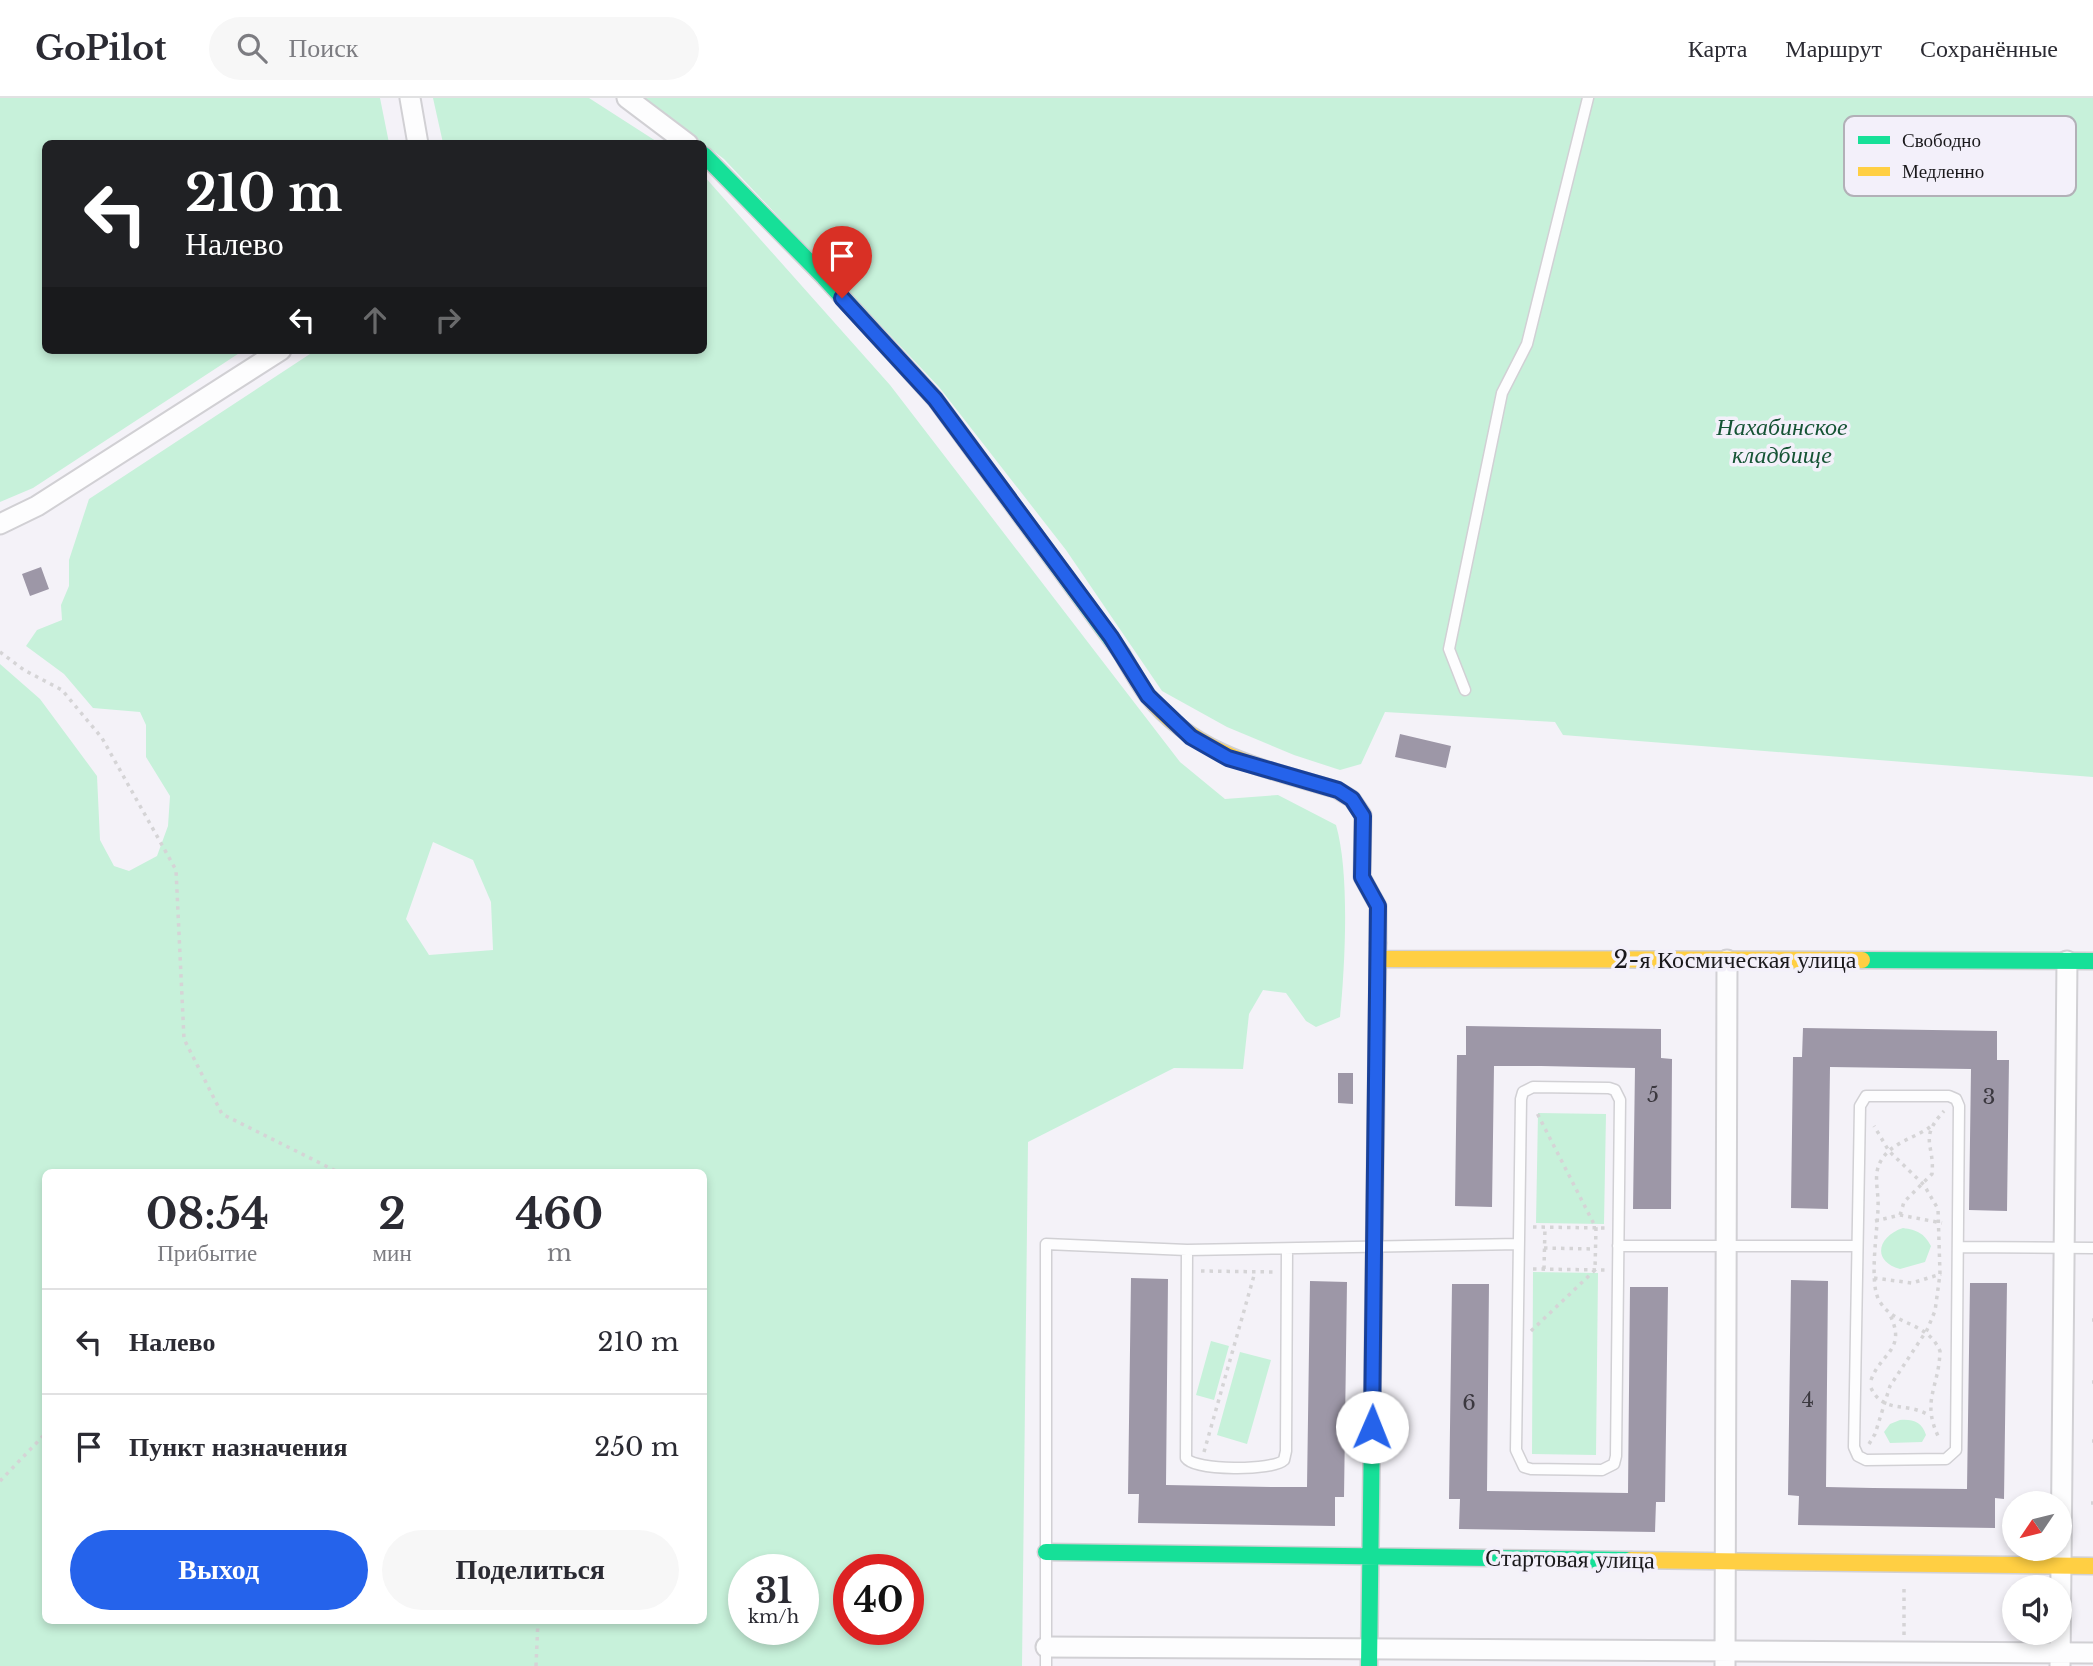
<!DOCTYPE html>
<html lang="ru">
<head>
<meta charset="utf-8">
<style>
	:root { --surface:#fff; --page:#f7f7f7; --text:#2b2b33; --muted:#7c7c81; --line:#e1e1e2; --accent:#2563eb }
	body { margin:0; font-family:"Libre Baskerville",serif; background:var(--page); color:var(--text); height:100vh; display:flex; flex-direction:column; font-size:26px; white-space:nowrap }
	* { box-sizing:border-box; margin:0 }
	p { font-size:23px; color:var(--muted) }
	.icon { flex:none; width:38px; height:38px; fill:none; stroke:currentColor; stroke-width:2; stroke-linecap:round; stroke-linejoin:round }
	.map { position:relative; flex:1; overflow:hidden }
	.side { position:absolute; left:42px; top:1071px; width:665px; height:455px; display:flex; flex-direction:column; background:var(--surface); border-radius:10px; box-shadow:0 4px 10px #0003 }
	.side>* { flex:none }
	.guide { position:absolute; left:42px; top:42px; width:665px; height:214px; border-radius:10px; box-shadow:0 4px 10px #0003; background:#202124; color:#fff; overflow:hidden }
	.needle { width:46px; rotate:235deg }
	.controls { position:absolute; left:2002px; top:1393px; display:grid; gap:14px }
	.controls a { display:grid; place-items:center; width:70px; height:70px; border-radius:50%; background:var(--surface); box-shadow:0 4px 10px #0003; font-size:35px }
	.speed { position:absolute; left:728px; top:1456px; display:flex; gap:14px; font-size:35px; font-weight:700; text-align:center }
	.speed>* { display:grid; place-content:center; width:91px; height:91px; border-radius:50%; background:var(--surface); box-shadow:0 4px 10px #0003; line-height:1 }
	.speed small { font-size:18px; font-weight:400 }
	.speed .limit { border:10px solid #d22; background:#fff; color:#111 }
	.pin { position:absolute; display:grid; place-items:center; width:60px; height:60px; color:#fff; margin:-72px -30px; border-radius:50% 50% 50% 0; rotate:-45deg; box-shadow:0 0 7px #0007 }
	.pin .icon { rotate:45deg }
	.me { position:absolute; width:77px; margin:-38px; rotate:1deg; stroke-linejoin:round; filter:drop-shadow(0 0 5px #0008) }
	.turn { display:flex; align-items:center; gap:24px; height:147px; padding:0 28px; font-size:32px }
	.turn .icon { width:91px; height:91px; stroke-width:2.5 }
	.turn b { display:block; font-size:49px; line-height:60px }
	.lanes { display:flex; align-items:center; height:66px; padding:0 28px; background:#0003; justify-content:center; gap:35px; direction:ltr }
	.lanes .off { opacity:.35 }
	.eta { display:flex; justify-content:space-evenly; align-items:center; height:119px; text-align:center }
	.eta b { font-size:42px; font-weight:700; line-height:49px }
	.button { display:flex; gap:14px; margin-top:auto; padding:14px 28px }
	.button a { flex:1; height:80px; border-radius:42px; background:var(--accent); color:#fff; font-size:28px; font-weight:700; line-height:80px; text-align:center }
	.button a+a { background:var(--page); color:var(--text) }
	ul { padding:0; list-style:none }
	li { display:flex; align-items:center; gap:21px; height:105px; padding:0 28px; border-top:2px solid var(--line) }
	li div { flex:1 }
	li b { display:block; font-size:26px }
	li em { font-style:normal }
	header { display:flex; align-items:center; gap:42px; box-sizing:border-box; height:98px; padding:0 35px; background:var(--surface); border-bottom:2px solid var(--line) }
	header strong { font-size:33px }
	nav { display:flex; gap:38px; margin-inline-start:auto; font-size:24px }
	.search { width:490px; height:63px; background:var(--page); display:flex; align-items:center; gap:18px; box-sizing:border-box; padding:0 24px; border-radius:38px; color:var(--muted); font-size:26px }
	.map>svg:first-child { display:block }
	.green { fill:#c7f1da; fill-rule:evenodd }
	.building { fill:#9d97a7 }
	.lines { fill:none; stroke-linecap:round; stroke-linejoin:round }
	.lane-casing { stroke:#d1d0d4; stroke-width:13 }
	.street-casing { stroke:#d1d0d4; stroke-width:23 }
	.fast-casing { stroke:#d1d0d4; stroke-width:19 }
	.slow-casing { stroke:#d1d0d4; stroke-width:19 }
	.path { stroke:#d5d4d6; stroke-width:3.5; stroke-dasharray:3.5 5; stroke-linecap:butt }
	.lane { stroke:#fdfdfe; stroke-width:10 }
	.street { stroke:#fdfdfe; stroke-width:19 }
	.fast { stroke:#16e098; stroke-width:16 }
	.slow { stroke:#ffcf43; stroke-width:16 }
	.route-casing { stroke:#184099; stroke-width:18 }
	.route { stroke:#2563eb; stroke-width:12 }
	.labels { text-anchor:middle; stroke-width:7; stroke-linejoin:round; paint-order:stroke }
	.number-label { font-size:21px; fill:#3b383f }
	.park-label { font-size:24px; font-style:italic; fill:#165435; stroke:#f3f0fa }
	.street-label { font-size:24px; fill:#1a191c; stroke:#f3f0fa }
	.key { fill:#f3f0fa; stroke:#b2b0b7; stroke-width:2 }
	.key-label { font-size:19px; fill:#1a191c }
</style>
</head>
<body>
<header>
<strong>GoPilot</strong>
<div class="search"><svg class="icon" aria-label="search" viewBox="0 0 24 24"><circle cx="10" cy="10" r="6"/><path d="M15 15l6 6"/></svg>Поиск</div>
<nav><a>Карта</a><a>Маршрут</a><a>Сохранённые</a></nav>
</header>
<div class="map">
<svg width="2093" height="1568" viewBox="0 0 2093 1568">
	<rect width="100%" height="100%" fill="#f4f2f8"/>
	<path class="green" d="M 0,0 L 380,0 L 389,45 L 46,46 L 46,252 L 244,252 L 33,390 L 0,404 Z
		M 433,0 L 589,0 L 659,45 L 443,45 Z
		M 643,0 L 2093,0 L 2093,679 L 1563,637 L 1555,624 L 1385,614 L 1361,666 L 1340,672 L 1294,657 L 1227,629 L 1162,593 L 1066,452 L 939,289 L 724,61 Z
		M 704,78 L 890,287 L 1180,664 L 1225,701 L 1278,697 L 1336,727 C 1350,775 1345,868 1340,919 L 1316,929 L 1306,923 L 1286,895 L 1263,892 L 1249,916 L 1243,971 L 1174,970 L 1028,1044 L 1022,1568 L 0,1568 L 0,566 L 40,601 L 97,678 L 100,742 L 114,768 L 129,773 L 157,758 L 168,728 L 170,698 L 146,659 L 146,627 L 140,614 L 93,610 L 64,576 L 26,548 L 37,532 L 62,522 L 61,507 L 69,488 L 69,462 L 89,401 L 316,252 L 704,252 ZM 433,744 L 473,762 L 491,804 L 493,852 L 429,857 L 406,821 ZM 46,1074 L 704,1074 L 704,1522 L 46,1522 ZM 744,1472 L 803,1472 L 803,1531 L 744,1531 ZM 849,1472 L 908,1472 L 908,1531 L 849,1531 Z
		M 1538,1015 L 1606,1016 L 1604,1126 L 1536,1125 Z
		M 1903,1130 C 1917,1132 1924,1135 1931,1148 L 1925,1164 L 1900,1171 C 1871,1163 1878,1138 1903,1130 Z
		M 1533,1174 L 1598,1175 L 1596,1357 L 1532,1356 Z
		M 1211,1243 L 1229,1248 L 1214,1302 L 1196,1297 Z
		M 1240,1254 L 1271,1262 L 1247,1346 L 1217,1337 Z
		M 1900,1322 C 1913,1321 1922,1324 1926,1337 L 1922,1344 L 1890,1345 L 1884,1334 L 1890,1326 Z"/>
	<path class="building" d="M 41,469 L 49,491 L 30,498 L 22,476 Z
		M 1400,636 L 1451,648 L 1446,670 L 1395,659 Z
		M 1466,928 L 1661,931 L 1661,960 L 1672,961 L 1671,1111 L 1633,1111 L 1635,970 L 1541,968 L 1494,968 L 1492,1109 L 1455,1108 L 1457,957 L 1466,957 Z
		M 1803,930 L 1997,933 L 1997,962 L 2009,962 L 2007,1113 L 1969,1112 L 1971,971 L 1830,969 L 1828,1111 L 1791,1110 L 1793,959 L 1802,959 Z
		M 1338,975 L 1353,975 L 1353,1006 L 1338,1005 Z
		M 1131,1180 L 1168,1181 L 1166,1387 L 1271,1389 L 1307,1389 L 1310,1183 L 1347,1184 L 1344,1399 L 1335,1399 L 1335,1428 L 1138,1425 L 1139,1396 L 1128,1396 Z
		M 1791,1182 L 1828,1183 L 1826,1389 L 1873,1390 L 1967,1391 L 1970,1185 L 2007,1185 L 2004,1401 L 1995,1400 L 1995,1430 L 1798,1427 L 1799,1398 L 1788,1397 Z
		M 1452,1186 L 1489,1186 L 1487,1393 L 1628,1395 L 1630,1189 L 1668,1189 L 1665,1404 L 1656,1404 L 1655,1434 L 1459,1431 L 1460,1401 L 1449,1401 Z"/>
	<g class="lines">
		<g class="lane-casing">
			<path id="lane" d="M 1465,592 L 1449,551 L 1502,295 L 1527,246 L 1588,0
				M 1533,989 L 1609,990 L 1615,992 L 1620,1002 L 1616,1358 L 1614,1366 L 1602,1372 L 1531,1371 L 1524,1369 L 1516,1352 L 1521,1001 L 1523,994 Z
				M 1866,998 L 1949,998 L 1956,1001 L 1959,1008 L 1956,1352 L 1946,1361 L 1866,1362 L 1858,1358 L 1854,1349 L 1860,1008 Z
				M 1618,1148 L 1857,1148
				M 1958,1149 L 2093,1150
				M 1187,1152 L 1186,1360 C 1195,1373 1273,1373 1284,1362 L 1286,1353 L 1287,1151
				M 1046,1568 L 1046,1146 L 1187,1152 L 1519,1146"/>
		</g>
		<g class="street-casing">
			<path id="street" d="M 410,0 L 418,46
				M 627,0 L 688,46
				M 0,426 L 37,408 L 281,252
				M 1046,1549 L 2093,1555
				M 1725,1568 L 1727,862
				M 2060,1568 L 2067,863"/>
		</g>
		<g class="fast-casing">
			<path id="fast" d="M 704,57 L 824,179 L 935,301 L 1122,556
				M 1862,862 L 2093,863
				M 1046,1454 L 1631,1462
				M 1369,1568 L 1378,845"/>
		</g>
		<g class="slow-casing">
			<path id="slow" d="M 1122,556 C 1130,570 1138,585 1148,598 C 1196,658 1267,671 1337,692 L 1352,701 L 1363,717 L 1362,779 L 1378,808 L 1378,845
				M 1378,861 L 1862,862
				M 1631,1462 L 2093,1468"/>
		</g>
		<path class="path" d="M 0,554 L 24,572 L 62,592 L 102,640 L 176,772 L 184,941 L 222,1016 L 338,1074
			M 1930,1029 C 1915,1040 1893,1044 1882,1061 C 1872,1076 1879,1092 1878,1109 C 1878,1130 1868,1187 1880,1204 C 1897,1230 1926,1222 1940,1253 C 1939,1291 1920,1303 1940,1342
			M 1900,1117 L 1904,1104 L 1932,1076 C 1935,1046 1918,1041 1944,1013
			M 1875,1123 L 1900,1117 L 1942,1125
			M 1533,1129 L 1606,1130
			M 1544,1150 L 1595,1151
			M 1533,1171 L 1605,1172
			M 1544,1171 L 1545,1129
			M 1201,1173 L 1274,1174
			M 1874,1180 L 1912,1185 L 1941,1176
			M 2092,1222 L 2093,1222
			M 1531,1233 L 1595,1172 L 1596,1130 L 1536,1013
			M 1871,1282 C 1881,1254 1908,1252 1889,1215
			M 2092,1284 L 2093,1284
			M 1871,1290 C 1884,1317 1908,1303 1930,1318
			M 2092,1343 L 2093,1343
			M 1869,1346 L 1875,1336 L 1890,1288 L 1927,1232 L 1935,1213 L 1940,1176 L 1938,1111 L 1924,1087 L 1889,1053 L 1874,1028
			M 1204,1354 L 1255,1174
			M 0,1383 L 46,1335
			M 2091,1405 L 2093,1405
			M 1904,1537 L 1904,1488
			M 536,1568 L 538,1522"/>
		<use href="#lane" class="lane"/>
		<use href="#street" class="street"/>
		<use href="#fast" class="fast"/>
		<use href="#slow" class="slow"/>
	</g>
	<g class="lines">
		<g class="route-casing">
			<path id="route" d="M 842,200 L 935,301 L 1111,539 L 1148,598 L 1191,639 L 1228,660 L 1338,692 L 1352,701 L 1363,718 L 1362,779 L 1378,808 L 1372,1329"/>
		</g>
		<use href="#route" class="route"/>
	</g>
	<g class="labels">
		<g class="number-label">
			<text x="1653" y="1004">5</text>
			<text x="1989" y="1006">3</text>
			<text x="1808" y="1309">4</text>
			<text x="1469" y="1312">6</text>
		</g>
		<g class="park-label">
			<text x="1782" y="337">Нахабинское<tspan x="1782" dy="28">кладбище</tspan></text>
		</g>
		<g class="street-label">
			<text x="1735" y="870">2-я Космическая улица</text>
			<text transform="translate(1570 1461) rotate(1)" y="8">Стартовая улица</text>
		</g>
	</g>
	<rect x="1844" y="18" width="232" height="80" rx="10" class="key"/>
	<rect x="1858" y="38" width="32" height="8" fill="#16e098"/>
	<rect x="1858" y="69" width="32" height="9" fill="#ffcf43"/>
	<g class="key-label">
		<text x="1902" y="49">Свободно</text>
		<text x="1902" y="80">Медленно</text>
	</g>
</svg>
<div class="controls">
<a><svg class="needle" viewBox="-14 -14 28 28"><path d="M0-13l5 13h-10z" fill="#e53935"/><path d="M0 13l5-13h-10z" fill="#7c7c81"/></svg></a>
<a><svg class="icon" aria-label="sound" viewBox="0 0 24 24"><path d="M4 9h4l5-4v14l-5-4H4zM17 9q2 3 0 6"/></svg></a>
</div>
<div class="speed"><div>31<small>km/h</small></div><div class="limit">40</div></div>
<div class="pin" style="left:842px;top:200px;background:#d93025"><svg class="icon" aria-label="arrive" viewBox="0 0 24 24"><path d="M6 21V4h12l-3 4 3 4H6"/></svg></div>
<svg class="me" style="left:1372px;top:1329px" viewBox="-20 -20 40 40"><circle r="19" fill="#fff"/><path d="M0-13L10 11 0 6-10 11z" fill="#2563eb"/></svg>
<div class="guide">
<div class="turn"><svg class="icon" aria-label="left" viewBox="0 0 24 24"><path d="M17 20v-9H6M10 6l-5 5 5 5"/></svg><div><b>210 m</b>Налево</div></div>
<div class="lanes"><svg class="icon" aria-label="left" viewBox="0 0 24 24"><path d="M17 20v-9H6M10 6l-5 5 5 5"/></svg><svg class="icon off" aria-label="ahead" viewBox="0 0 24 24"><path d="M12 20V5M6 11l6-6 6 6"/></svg><svg class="icon off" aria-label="right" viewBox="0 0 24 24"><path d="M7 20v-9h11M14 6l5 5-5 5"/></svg></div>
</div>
<section class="side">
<div class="eta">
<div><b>08:54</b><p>Прибытие</p></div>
<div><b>2</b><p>мин</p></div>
<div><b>460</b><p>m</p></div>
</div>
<ul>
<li><svg class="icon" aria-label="left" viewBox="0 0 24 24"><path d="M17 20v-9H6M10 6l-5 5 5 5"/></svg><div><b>Налево</b></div><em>210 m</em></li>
<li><svg class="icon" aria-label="arrive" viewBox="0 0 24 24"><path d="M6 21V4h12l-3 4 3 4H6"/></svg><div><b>Пункт назначения</b></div><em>250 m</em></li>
</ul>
<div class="button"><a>Выход</a><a>Поделиться</a></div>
</section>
</div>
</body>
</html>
